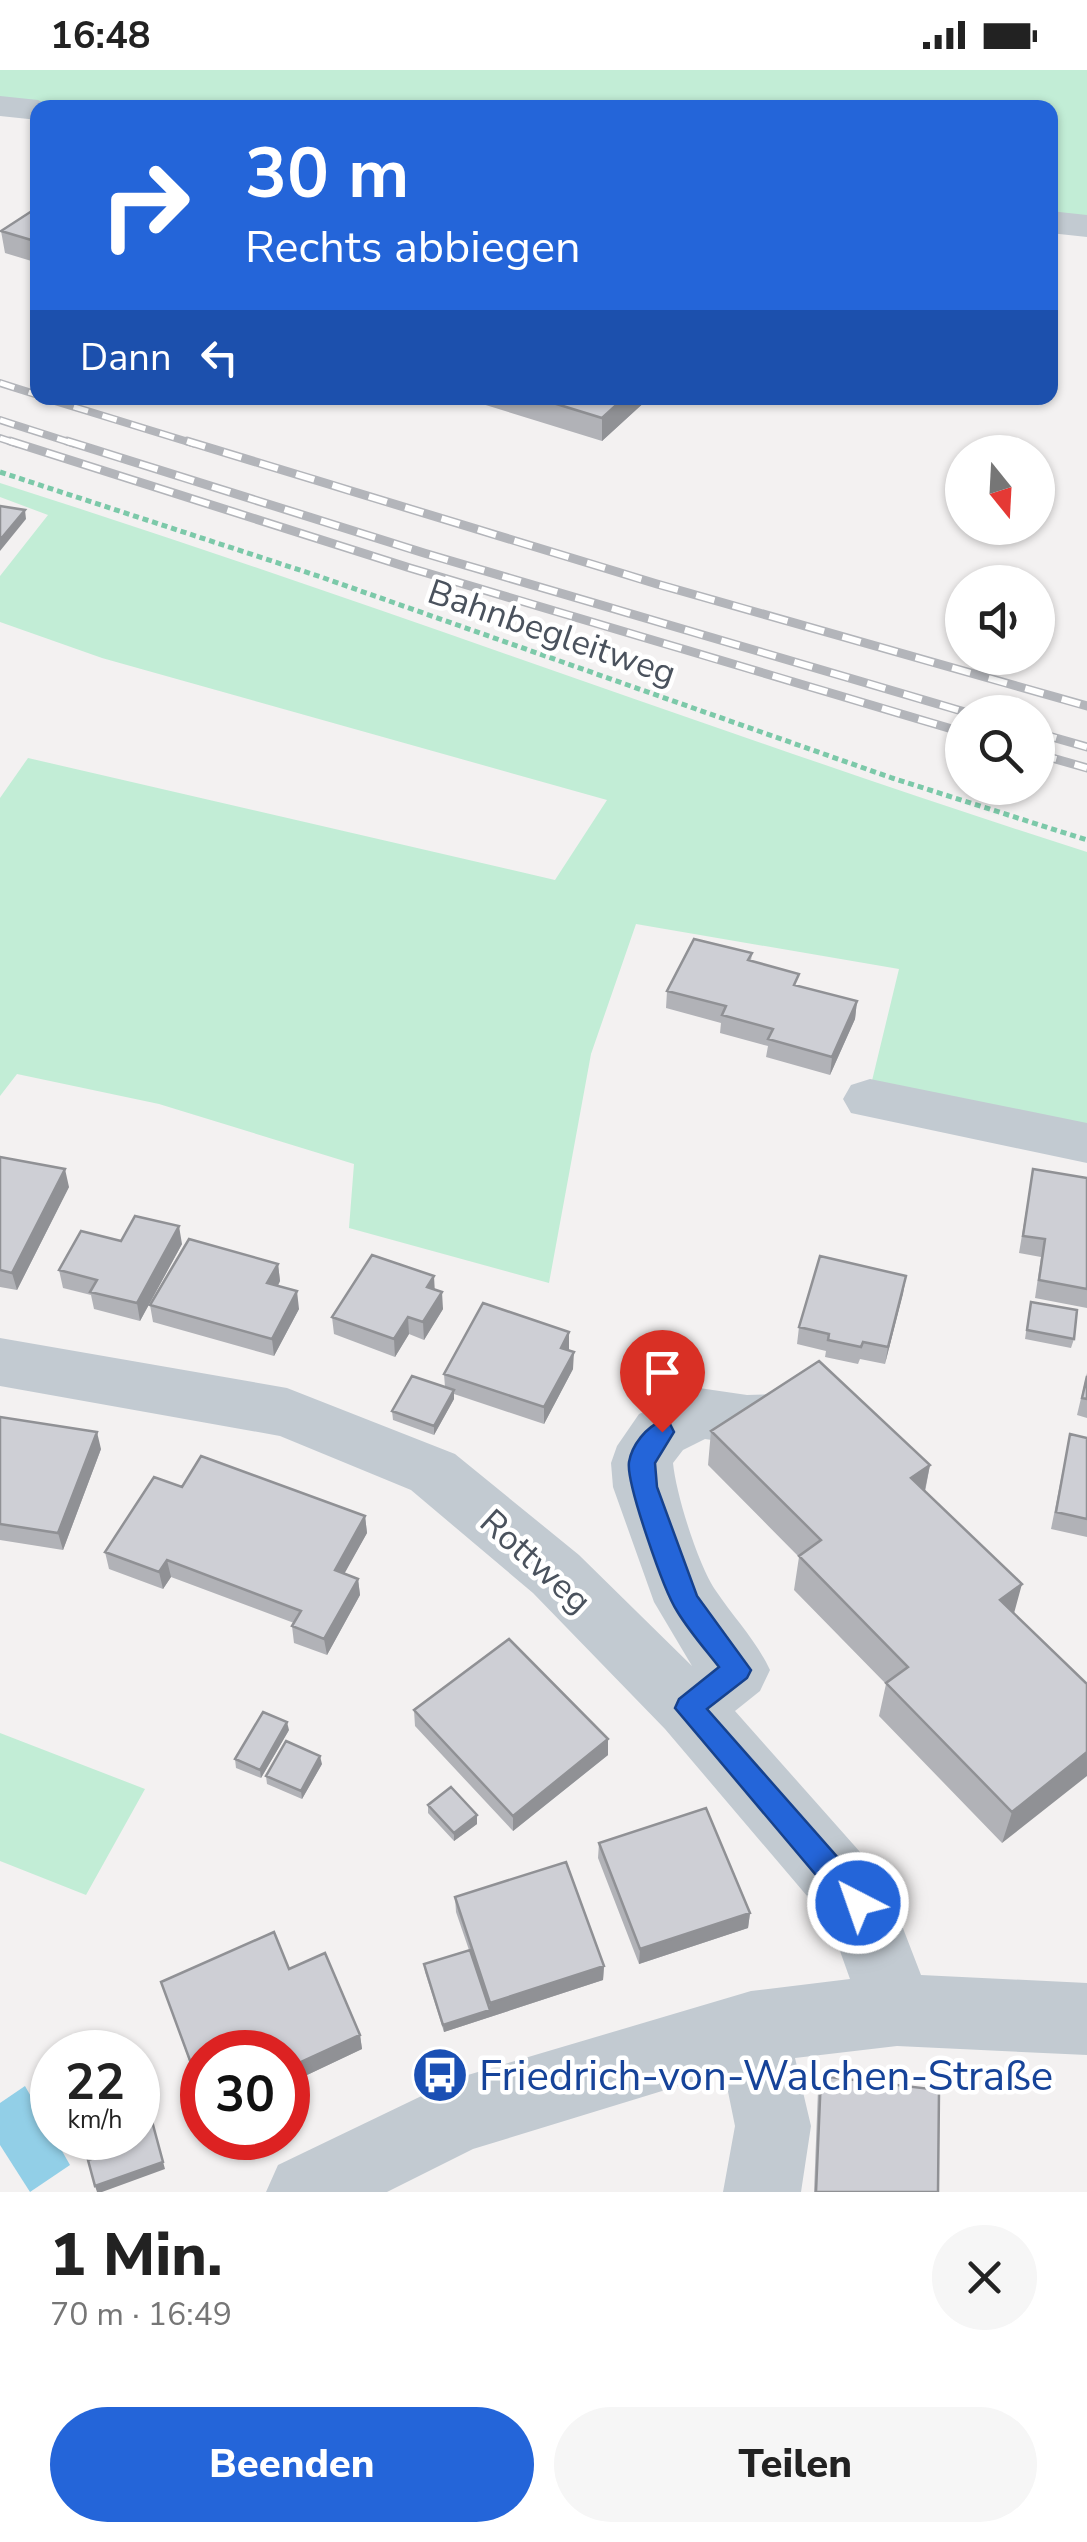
<!DOCTYPE html>
<html lang="de">
<head>
<meta charset="utf-8">
<style>
	:root { --surface:#fff; --page:#f6f6f6; --text:#222; --muted:#767676; --accent:#2465d9 }
	body { margin:0; font-family:"Nunito Sans",sans-serif; background:var(--page); color:var(--text); height:100vh; display:flex; flex-direction:column; font-size:38px; white-space:nowrap }
	* { box-sizing:border-box; margin:0 }
	p { font-size:32px; color:var(--muted) }
	.icon { flex:none; width:55px; height:55px; fill:none; stroke:currentColor; stroke-width:2; stroke-linecap:round; stroke-linejoin:round }
	.map { position:relative; height:2122px; overflow:hidden }
	.side { display:flex; flex-direction:column; background:var(--surface); flex:1 }
	.side>* { flex:none }
	.banner { position:absolute; left:30px; top:30px; width:1028px; height:305px; border-radius:20px; box-shadow:0 2px 8px #0004; background:#2465d9; color:#fff; overflow:hidden }
	.needle { width:65px; rotate:162deg }
	.tools { position:absolute; left:945px; top:365px; display:grid; gap:20px }
	.tools a { display:grid; place-items:center; width:110px; height:110px; border-radius:50%; background:var(--surface); box-shadow:0 2px 8px #0004; font-size:50px }
	.speed { position:absolute; left:30px; top:1960px; display:flex; gap:20px; font-size:50px; font-weight:700; text-align:center }
	.speed>* { display:grid; place-content:center; width:130px; height:130px; border-radius:50%; background:var(--surface); box-shadow:0 2px 8px #0004; line-height:1 }
	.speed small { font-size:25px; font-weight:400 }
	.speed .limit { border:15px solid #d22; background:#fff; color:#111 }
	.pin { position:absolute; display:grid; place-items:center; width:85px; height:85px; color:#fff; margin:-102px -42px; border-radius:50% 50% 50% 0; rotate:-45deg; box-shadow:0 0 10px #0007 }
	.pin .icon { rotate:45deg }
	.me { position:absolute; width:110px; margin:-55px; rotate:319deg; stroke-linejoin:round; filter:drop-shadow(0 0 8px #0008) }
	.turn { display:flex; align-items:center; gap:35px; height:210px; padding:0 50px; font-size:45px }
	.turn .icon { width:130px; height:130px; stroke-width:2.5 }
	.turn b { display:block; font-size:70px; line-height:85px }
	.then { display:flex; align-items:center; height:95px; padding:0 50px; background:#0003; gap:20px; font-size:38px }
	.round { display:grid; place-items:center; flex:none; width:105px; height:105px; border-radius:52px; background:var(--page) }
	.head { display:flex; align-items:center; justify-content:space-between; height:170px; padding:0 50px }
	h1 { font-size:60px; font-weight:800; line-height:75px }
	.action { display:flex; gap:20px; margin-top:auto; padding:20px 50px }
	.action a { flex:1; height:115px; border-radius:60px; background:var(--accent); color:#fff; font-size:40px; font-weight:800; line-height:115px; text-align:center }
	.action a+a { background:var(--page); color:var(--text) }
	.status { display:flex; justify-content:space-between; align-items:center; height:70px; padding:0 50px; background:var(--surface); direction:ltr }
	.status svg { height:28px; fill:currentColor }
	.map>svg:first-child { display:block }
	.green { fill:#c2edd6 }
	.water { fill:#92cfe7 }
	.lines { fill:none; stroke-linecap:round; stroke-linejoin:round }
	.path { stroke:#7cc9a9; stroke-width:5; stroke-dasharray:6 4; stroke-linecap:butt }
	.minor { fill:#c2cad1; fill-rule:evenodd }
	.rail-far1-casing { stroke:#b3b5ba; stroke-width:8 }
	.rail-casing { stroke:#b3b5ba; stroke-width:9 }
	.rail-far1 { stroke:#fff; stroke-width:5; stroke-dasharray:15; stroke-linecap:butt }
	.rail { stroke:#fff; stroke-width:6; stroke-dasharray:19; stroke-linecap:butt }
	.wall { fill:#b1b2b7 }
	.shaded-wall { fill:#909195 }
	.building { fill:#cecfd5; stroke:#909195; stroke-width:2.5 }
	.route { fill:#2465d9; stroke:#17428d; stroke-width:2.5 }
	.labels { text-anchor:middle; stroke-width:9; stroke-linejoin:round; paint-order:stroke }
	.street-label { font-size:35px; fill:#4a525d; stroke:#fff }
	.near-transit-label { font-size:42px; fill:#164399; stroke:#fff; text-anchor:start }
</style>
</head>
<body>
<div class="status"><b>16:48</b><svg viewBox="0 0 49 12"><path d="M0 12V9h3v3zM5 12V6h3v6zM10 12V3h3v9zM15 12V0h3v12zM26 1h20v11H26zM47 4h2v5h-2z"/></svg></div>
<div class="map">
<svg width="1087" height="2122" viewBox="0 0 1087 2122">
	<rect width="100%" height="100%" fill="#f3f1f1"/>
	<path class="green" d="M 0,0 L 1087,0 L 1087,150 L 1050,146 L 1050,38 L 83,38 L 0,28 Z
		M 0,413 C 365,529 722,665 1087,782 L 1087,1059 L 870,1019 L 899,899 L 636,854 L 591,984 L 549,1213 L 349,1158 L 354,1094 L 159,1034 L 17,1004 L 0,1026 L 0,728 L 28,688 L 555,810 L 607,730 L 102,588 L 0,552 L 0,506 L 48,445 L 0,427 Z
		M 0,1663 L 145,1719 L 86,1825 L 0,1791 Z"/>
	<path class="water" d="M 25,2016 L 70,2095 L 30,2122 L 0,2075 L 0,2033 Z"/>
	<g class="lines">
		<path class="path" d="M 0,402 L 321,507 L 892,708 L 1087,770"/>
		<path class="minor" d="M 0,26 L 38,30 L 53,38 L 38,38 L 38,50 L 0,46 Z
			M 1050,141 L 1087,145 L 1087,167 L 1050,163 Z
			M 870,1009 L 1087,1053 L 1087,1093 L 851,1043 L 843,1029 L 851,1015 Z
			M 0,1268 L 287,1318 L 455,1384 L 579,1485 L 692,1596 L 654,1532 L 613,1417 L 611,1393 L 617,1376 L 639,1344 L 699,1318 L 747,1325 L 779,1324 L 801,1331 L 810,1349 L 801,1367 L 779,1374 L 747,1375 L 705,1369 L 683,1380 L 673,1393 C 676,1424 698,1495 716,1521 C 734,1548 756,1570 770,1600 L 760,1621 L 735,1641 L 884,1809 L 921,1905 L 1087,1913 L 1087,1985 L 897,1976 L 795,1988 L 811,2056 L 801,2122 L 723,2122 L 735,2056 L 724,2002 L 473,2079 L 387,2122 L 266,2122 L 278,2095 L 461,2007 L 751,1921 L 850,1909 L 830,1853 L 665,1659 L 533,1523 L 411,1420 L 280,1366 L 0,1316 Z"/>
		<g class="rail-far1-casing">
			<path id="rail-far1" d="M 0,313 L 38,325
				M 45,328 L 195,374
				M 0,350 L 75,374
				M 0,368 L 18,374"/>
		</g>
		<g class="rail-casing">
			<path id="rail" d="M 10,371 L 410,498 L 962,662
				M 67,371 L 424,483 L 965,642
				M 187,371 L 657,514 L 1087,636
				M 1038,663 L 1087,677
				M 1038,684 L 1087,698"/>
		</g>
		<use href="#rail-far1" class="rail-far1"/>
		<use href="#rail" class="rail"/>
	</g>
	<path class="wall" d="M 38,137 L 38,193 L 5,183 L 1,161 Z
		M 463,328 L 649,328 L 602,371 Z
		M 752,883 L 751,891 L 798,916 L 857,931 L 855,949 L 830,1005 L 766,987 L 768,976 L 720,963 L 721,953 L 666,938 L 667,921 Z
		M 0,1087 L 69,1117 L 17,1220 L 0,1217 Z
		M 1033,1099 L 1087,1108 L 1087,1238 L 1035,1228 L 1041,1187 L 1019,1183 Z
		M 121,1171 L 182,1174 L 140,1251 L 94,1239 L 91,1225 L 63,1218 L 59,1200 Z
		M 278,1194 L 280,1211 L 278,1216 L 299,1239 L 274,1286 L 153,1252 L 150,1235 Z
		M 906,1206 L 885,1294 L 860,1289 L 858,1294 L 825,1287 L 826,1281 L 797,1274 L 799,1257 Z
		M 434,1219 L 443,1239 L 424,1270 L 409,1264 L 395,1287 L 334,1264 L 332,1247 Z
		M 1029,1241 L 1074,1269 L 1071,1278 L 1025,1269 Z
		M 569,1262 L 569,1280 L 573,1299 L 544,1354 L 454,1324 L 454,1329 L 434,1365 L 393,1350 L 392,1341 L 445,1317 L 444,1304 Z
		M 1087,1303 L 1087,1348 L 1077,1345 Z
		M 0,1347 L 101,1379 L 63,1480 L 0,1470 Z
		M 711,1361 L 930,1395 L 925,1422 L 1014,1544 L 1087,1614 L 1002,1773 L 879,1646 L 886,1614 L 794,1520 L 799,1487 L 708,1395 Z
		M 1070,1364 L 1087,1368 L 1087,1467 L 1051,1459 Z
		M 182,1417 L 365,1446 L 367,1463 L 344,1503 L 358,1509 L 360,1525 L 327,1585 L 294,1573 L 292,1556 L 294,1553 L 171,1507 L 163,1519 L 109,1499 L 105,1482 Z
		M 414,1640 L 608,1669 L 608,1685 L 513,1761 L 415,1656 Z
		M 289,1660 L 261,1708 L 236,1698 L 235,1689 Z
		M 322,1694 L 302,1729 L 267,1714 L 266,1706 Z
		M 428,1735 L 477,1745 L 477,1754 L 454,1771 L 428,1743 Z
		M 599,1773 L 750,1843 L 748,1858 L 639,1894 L 598,1788 Z
		M 455,1827 L 604,1896 L 603,1910 L 444,1962 L 425,1902 L 424,1894 L 469,1880 L 456,1842 Z
		M 289,1899 L 360,1965 L 362,1979 L 288,2014 L 288,1982 L 202,1982 L 202,2027 L 161,1912 Z
		M 821,2006 L 938,2122 L 814,2122 L 818,2020 Z"/>
	<path class="shaded-wall" d="M 624,328 L 649,328 L 602,371 L 602,348 Z
		M 25,440 L 26,449 L 0,481 L 0,470 Z
		M 857,931 L 855,949 L 830,1005 L 832,987 Z
		M 65,1099 L 69,1117 L 17,1220 L 12,1203 Z
		M 179,1156 L 182,1174 L 140,1251 L 137,1233 Z
		M 278,1194 L 280,1211 L 270,1230 L 267,1213 Z
		M 434,1206 L 435,1224 L 427,1217 Z
		M 906,1206 L 903,1224 L 885,1294 L 888,1277 Z
		M 297,1221 L 299,1239 L 274,1286 L 272,1269 Z
		M 442,1222 L 443,1239 L 424,1270 L 423,1252 Z
		M 408,1247 L 409,1264 L 395,1287 L 394,1269 Z
		M 569,1262 L 569,1279 L 561,1295 L 561,1278 Z
		M 574,1282 L 573,1299 L 544,1354 L 544,1337 Z
		M 454,1320 L 454,1329 L 434,1365 L 434,1356 Z
		M 97,1362 L 101,1379 L 63,1480 L 58,1463 Z
		M 930,1395 L 923,1429 L 911,1408 Z
		M 365,1446 L 367,1463 L 337,1517 L 335,1500 Z
		M 167,1490 L 171,1507 L 163,1519 L 159,1502 Z
		M 358,1509 L 360,1525 L 327,1585 L 324,1569 Z
		M 1022,1514 L 1013,1547 L 1000,1530 Z
		M 287,1652 L 289,1660 L 261,1708 L 260,1700 Z
		M 608,1669 L 608,1685 L 513,1761 L 513,1746 Z
		M 1087,1682 L 1087,1706 L 1002,1773 L 1012,1742 Z
		M 320,1686 L 322,1694 L 302,1729 L 301,1721 Z
		M 477,1745 L 477,1754 L 454,1771 L 454,1763 Z
		M 750,1843 L 748,1858 L 639,1894 L 640,1879 Z
		M 604,1896 L 603,1910 L 490,1947 L 490,1933 Z
		M 490,1940 L 490,1947 L 444,1962 L 443,1955 Z
		M 360,1965 L 362,1979 L 288,2014 L 288,1998 Z
		M 149,2040 L 165,2099 L 102,2122 L 97,2122 L 95,2116 Z"/>
	<path class="building" d="M 38,137 L 38,172 L 1,161 Z
		M 537,328 L 624,328 L 602,348 Z
		M 0,436 L 25,440 L 0,470 Z
		M 694,869 L 752,883 L 748,890 L 799,904 L 794,915 L 857,931 L 832,987 L 768,969 L 773,959 L 722,945 L 726,936 L 667,921 Z
		M 0,1087 L 65,1099 L 12,1203 L 0,1200 Z
		M 1033,1099 L 1087,1108 L 1087,1219 L 1039,1210 L 1045,1169 L 1023,1166 Z
		M 135,1146 L 179,1156 L 137,1233 L 90,1222 L 97,1210 L 59,1200 L 81,1161 L 121,1171 Z
		M 189,1169 L 278,1194 L 267,1213 L 297,1221 L 272,1269 L 150,1235 Z
		M 372,1185 L 434,1206 L 427,1217 L 442,1222 L 423,1252 L 408,1247 L 394,1269 L 332,1247 Z
		M 820,1186 L 906,1206 L 888,1277 L 863,1272 L 861,1277 L 828,1270 L 829,1264 L 799,1257 Z
		M 1031,1232 L 1077,1240 L 1074,1269 L 1027,1260 Z
		M 483,1233 L 569,1262 L 561,1278 L 574,1282 L 544,1337 L 444,1304 Z
		M 819,1291 L 930,1395 L 911,1408 L 1022,1514 L 1000,1530 L 1087,1614 L 1087,1682 L 1012,1742 L 886,1613 L 908,1597 L 799,1486 L 821,1470 L 711,1361 Z
		M 412,1306 L 454,1320 L 434,1356 L 392,1341 Z
		M 1087,1306 L 1087,1329 L 1082,1328 Z
		M 0,1347 L 97,1362 L 58,1463 L 0,1454 Z
		M 1070,1364 L 1087,1368 L 1087,1449 L 1056,1442 Z
		M 201,1386 L 365,1446 L 335,1500 L 358,1509 L 324,1569 L 292,1556 L 301,1541 L 167,1490 L 159,1502 L 105,1482 L 154,1407 L 182,1417 Z
		M 509,1569 L 608,1669 L 513,1746 L 414,1640 Z
		M 263,1642 L 287,1652 L 260,1700 L 235,1689 Z
		M 286,1671 L 320,1686 L 301,1721 L 266,1706 Z
		M 451,1717 L 477,1745 L 454,1763 L 428,1735 Z
		M 706,1738 L 750,1843 L 640,1879 L 599,1773 Z
		M 566,1792 L 604,1896 L 490,1933 L 455,1827 Z
		M 274,1862 L 289,1899 L 325,1883 L 360,1965 L 288,1998 L 288,1982 L 202,1982 L 202,2023 L 161,1912 Z
		M 470,1880 L 490,1940 L 443,1955 L 424,1894 Z
		M 821,2006 L 939,2020 L 938,2122 L 816,2122 Z
		M 149,2040 L 163,2092 L 95,2116 L 88,2090 L 105,2085 L 101,2068 L 138,2068 L 138,2044 Z"/>
	<path class="route" d="M 662,1351 L 670,1354 L 674,1362 L 655,1393 L 657,1417 L 697,1526 L 751,1600 L 747,1608 L 707,1639 L 869,1823 L 873,1833 L 869,1843 L 858,1847 L 848,1843 L 675,1638 L 679,1629 L 719,1597 C 705,1579 689,1561 677,1541 C 664,1521 626,1413 629,1392 C 632,1375 646,1357 662,1351 Z"/>
	<defs>
		<g id="bus-disc" transform="scale(2.875)"><circle r="9.5" fill="#1a4fb4" stroke="#fff"/><path d="M-5-6H5V4H4V6H2V4H-2V6H-4V4H-5ZM-3.5-4V0h7V-4ZM-3.5 1.2v1.5H-2V1.2ZM2 1.2v1.5H3.5V1.2Z" fill="#fff"/></g>
	</defs>
	<g fill-rule="evenodd">
		<use href="#bus-disc" x="440" y="2005"/>
	</g>
	<g class="labels">
		<g class="street-label">
			<text transform="translate(552 562) rotate(19)" y="12">Bahnbegleitweg</text>
			<text transform="translate(536 1491) rotate(42)" y="12">Rottweg</text>
		</g>
		<g class="near-transit-label">
			<text x="479" y="2020">Friedrich-von-Walchen-Straße</text>
		</g>
	</g>
</svg>
<div class="tools">
<a><svg class="needle" viewBox="-14 -14 28 28"><path d="M0-13l5 13h-10z" fill="#e53935"/><path d="M0 13l5-13h-10z" fill="#767676"/></svg></a>
<a><svg class="icon" aria-label="sound" viewBox="0 0 24 24"><path d="M4 9h4l5-4v14l-5-4H4zM17 9q2 3 0 6"/></svg></a>
<a><svg class="icon" aria-label="search" viewBox="0 0 24 24"><circle cx="10" cy="10" r="6"/><path d="M15 15l6 6"/></svg></a>
</div>
<div class="speed"><div>22<small>km/h</small></div><div class="limit">30</div></div>
<div class="pin" style="left:662px;top:1362px;background:#d93025"><svg class="icon" aria-label="arrive" viewBox="0 0 24 24"><path d="M6 21V4h12l-3 4 3 4H6"/></svg></div>
<svg class="me" style="left:858px;top:1833px" viewBox="-20 -20 40 40"><circle r="17" fill="#2465d9" stroke="#fff" stroke-width="3"/><path d="M0-11L8 9 0 5-8 9z" fill="#fff"/></svg>
<div class="banner">
<div class="turn"><svg class="icon" aria-label="right" viewBox="0 0 24 24"><path d="M7 20v-9h11M14 6l5 5-5 5"/></svg><div><b>30 m</b>Rechts abbiegen</div></div>
<div class="then">Dann<svg class="icon" aria-label="left" viewBox="0 0 24 24"><path d="M17 20v-9H6M10 6l-5 5 5 5"/></svg></div>
</div>
</div>
<section class="side">
<div class="head"><div><h1>1 Min.</h1><p>70 m · 16:49</p></div><a class="round"><svg class="icon" aria-label="close" viewBox="0 0 24 24"><path d="M6 6l12 12M18 6L6 18"/></svg></a></div>
<div class="action"><a>Beenden</a><a>Teilen</a></div>
</section>
</body>
</html>
